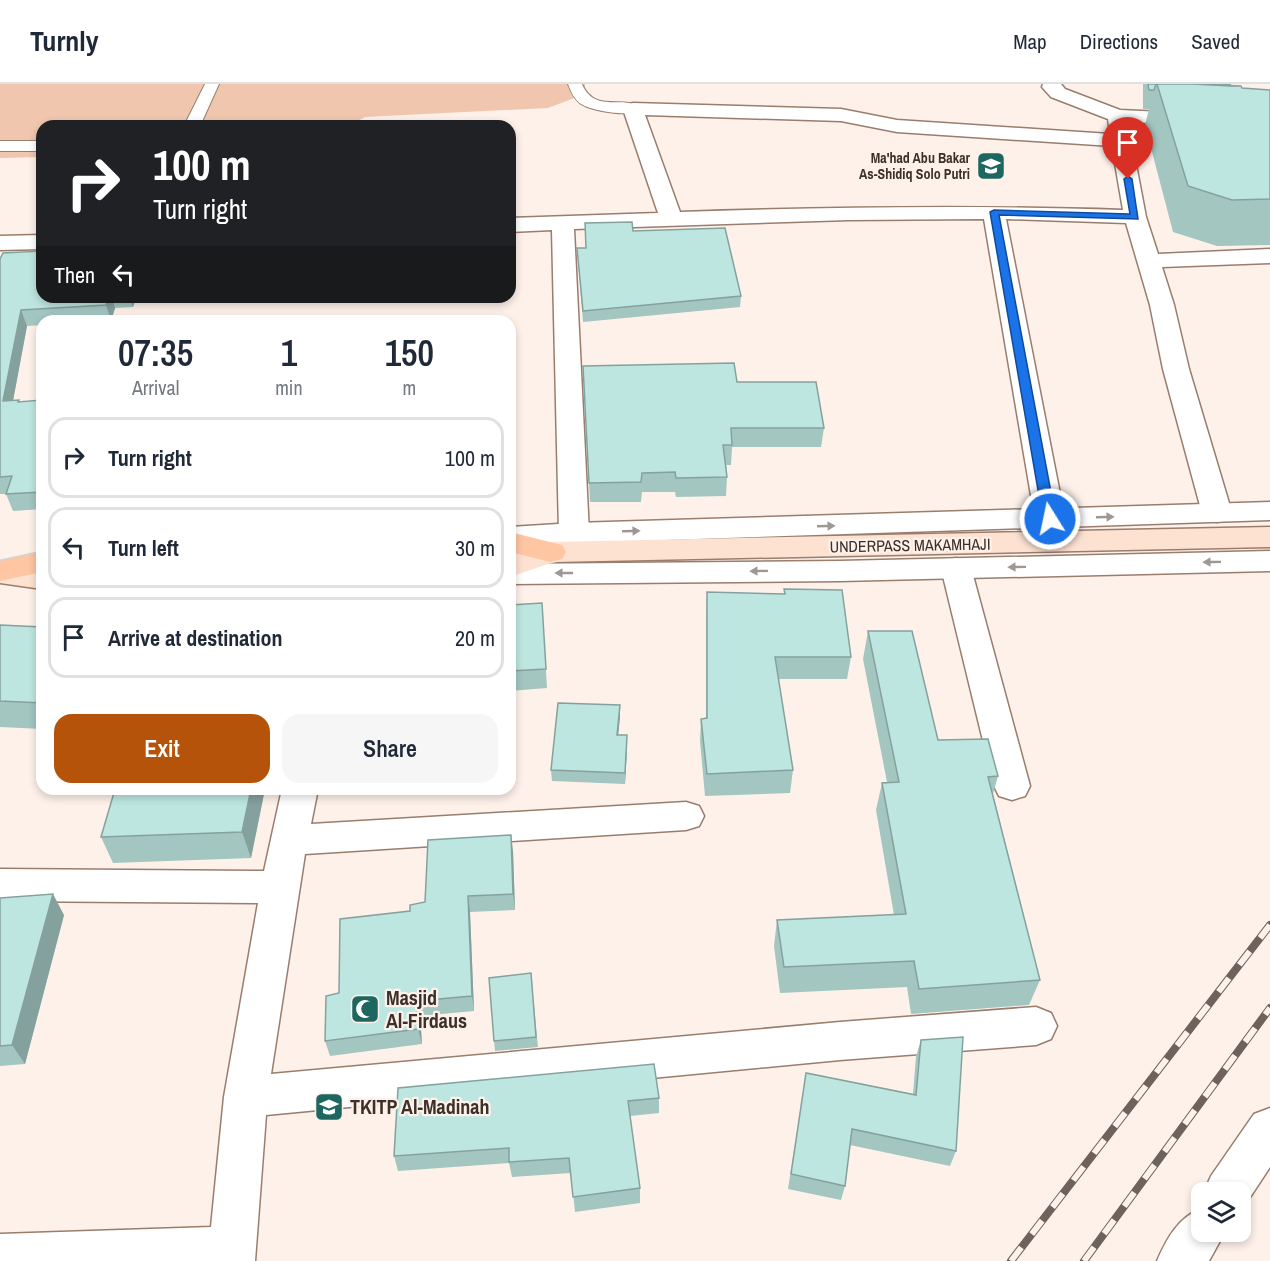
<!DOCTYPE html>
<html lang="en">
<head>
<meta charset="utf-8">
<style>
	:root { --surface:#fff; --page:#f6f6f7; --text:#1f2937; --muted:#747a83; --line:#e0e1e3; --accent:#b45309 }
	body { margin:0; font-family:"Archivo Narrow",sans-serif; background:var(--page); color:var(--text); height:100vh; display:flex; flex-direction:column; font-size:22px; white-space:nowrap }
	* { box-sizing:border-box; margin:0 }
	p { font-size:20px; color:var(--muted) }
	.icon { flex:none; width:33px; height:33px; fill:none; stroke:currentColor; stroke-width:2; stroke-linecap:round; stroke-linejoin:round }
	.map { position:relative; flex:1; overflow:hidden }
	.sheet { position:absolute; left:36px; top:231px; width:480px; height:480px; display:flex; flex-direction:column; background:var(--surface); border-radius:18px; box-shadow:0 3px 9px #0003 }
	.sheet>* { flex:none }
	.banner { position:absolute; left:36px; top:36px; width:480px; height:183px; border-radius:18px; box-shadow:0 3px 9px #0003; background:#202124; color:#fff; overflow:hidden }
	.fabs { position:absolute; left:1191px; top:1098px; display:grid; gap:12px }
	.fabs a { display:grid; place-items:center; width:60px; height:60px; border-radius:12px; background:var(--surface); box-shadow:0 3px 9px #0003; font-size:30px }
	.pin { position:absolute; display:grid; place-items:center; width:51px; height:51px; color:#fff; margin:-62px -26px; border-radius:50% 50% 50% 0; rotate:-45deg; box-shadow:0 0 6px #0007 }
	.pin .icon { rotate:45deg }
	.me { position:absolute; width:66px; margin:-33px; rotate:350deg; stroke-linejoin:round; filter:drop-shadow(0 0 4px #0008) }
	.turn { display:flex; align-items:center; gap:21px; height:126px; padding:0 18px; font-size:27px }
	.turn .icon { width:78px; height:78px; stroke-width:2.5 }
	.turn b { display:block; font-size:42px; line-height:51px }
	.then { display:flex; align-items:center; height:57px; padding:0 18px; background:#0003; gap:12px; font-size:22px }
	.eta { display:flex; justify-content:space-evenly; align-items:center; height:102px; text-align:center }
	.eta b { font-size:36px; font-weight:600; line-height:42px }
	.primary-button { display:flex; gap:12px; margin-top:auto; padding:12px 18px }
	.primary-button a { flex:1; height:69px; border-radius:18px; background:var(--accent); color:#fff; font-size:24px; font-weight:600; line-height:69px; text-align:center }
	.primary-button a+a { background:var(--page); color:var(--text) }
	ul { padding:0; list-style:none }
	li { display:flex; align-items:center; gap:18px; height:81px; margin:0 12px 9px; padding:0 6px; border:3px solid var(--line); border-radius:18px }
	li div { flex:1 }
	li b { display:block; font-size:22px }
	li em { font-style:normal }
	header { display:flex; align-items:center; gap:36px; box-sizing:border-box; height:84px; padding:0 30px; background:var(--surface); border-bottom:2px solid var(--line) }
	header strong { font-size:28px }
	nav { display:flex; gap:33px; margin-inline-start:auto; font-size:21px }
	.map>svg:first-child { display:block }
	.green { fill:#f0c7ae }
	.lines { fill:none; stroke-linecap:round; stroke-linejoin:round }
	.service-casing { stroke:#997d6d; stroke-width:2 }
	.minor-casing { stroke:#997d6d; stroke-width:3 }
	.tertiary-casing { stroke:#997d6d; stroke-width:3 }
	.secondary-casing { stroke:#997d6d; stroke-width:3 }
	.primary-casing { stroke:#d4d2d0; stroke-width:3 }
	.service { fill:#fff; fill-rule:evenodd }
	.minor { fill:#fff; fill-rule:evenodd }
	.tertiary { fill:#fff; fill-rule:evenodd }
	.secondary { fill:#fee2d1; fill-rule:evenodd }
	.primary { fill:#fec6a3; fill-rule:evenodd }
	.rail-casing { stroke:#6e635c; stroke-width:8 }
	.rail { stroke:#fef1ea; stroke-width:6; stroke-dasharray:17; stroke-linecap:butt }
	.wall { fill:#a3c6c1 }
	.shaded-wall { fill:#85a19d }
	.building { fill:#bee6e0; stroke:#85a19d; stroke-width:1.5 }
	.oneway { fill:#9e9894 }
	.route { fill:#1a73e8; stroke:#114b97; stroke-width:1.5 }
	.labels { text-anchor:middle; stroke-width:4.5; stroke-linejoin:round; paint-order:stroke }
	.far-poi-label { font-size:14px; font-weight:bold; fill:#3c312a; stroke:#fef1ea; text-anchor:end }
	.street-label { font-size:16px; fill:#3c312a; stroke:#fef1ea }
	.near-poi-label { font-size:20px; font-weight:bold; fill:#3c312a; stroke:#fef1ea; text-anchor:start }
</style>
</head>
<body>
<header>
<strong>Turnly</strong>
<nav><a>Map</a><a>Directions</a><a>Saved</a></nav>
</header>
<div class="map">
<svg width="1270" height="1177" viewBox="0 0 1270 1177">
	<rect width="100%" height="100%" fill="#fef1ea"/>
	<path class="green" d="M 0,0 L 585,0 L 585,10 L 548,24 L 365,33 L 348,42 L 42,42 L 42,73 L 0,74 Z"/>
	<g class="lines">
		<g class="service-casing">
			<path id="service" d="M 205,0 L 219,0 L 200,42 L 184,42 Z
				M 568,0 L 582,0 C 595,31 626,9 641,25 C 632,34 592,27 581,20 C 574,15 571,8 568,0 Z
				M 0,57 L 42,57 L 42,67 L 0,67 Z"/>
		</g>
		<g class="minor-casing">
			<path id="minor" d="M 1043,0 L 1061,0 L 1065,5 L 1120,26 L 1270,33 L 1270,45 L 1128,38 L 1146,133 L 1158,170 L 1270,165 L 1270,179 L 1162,183 L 1174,221 L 1189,285 L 1232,429 L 1227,436 L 1217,438 L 1207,436 L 1202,429 L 1163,285 L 1150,221 L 1126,139 L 1006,135 L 1065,435 L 1060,442 L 1050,444 L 1040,442 L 1035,435 L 984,135 L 849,136 L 574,145 L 589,449 L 584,456 L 574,459 L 564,456 L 559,449 L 552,146 L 510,148 L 510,134 L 658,129 L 623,25 L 626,21 L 633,19 L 841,25 L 897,36 L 1110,50 L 1108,35 L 1051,13 L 1042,3 ZM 645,31 L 841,37 L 897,48 L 1112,62 L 1123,126 C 975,121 828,123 680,128 Z
				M 42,151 L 42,165 L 0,166 L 0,152 Z
				M 956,474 L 967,477 L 971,484 L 1030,702 L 1025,712 L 1012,716 L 999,712 L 994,702 L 941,484 L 945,477 Z
				M 282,705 L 318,705 L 311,740 L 686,718 L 699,722 L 704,732 L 699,742 L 686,746 L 305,770 L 271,990 L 840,938 L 1036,923 L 1051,929 L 1057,942 L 1051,955 L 1036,961 L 840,976 L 266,1031 L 255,1177 L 0,1177 L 0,1150 L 211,1143 L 224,1013 L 258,819 L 0,817 L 0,785 L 264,787 Z
				M 1270,1024 L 1270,1083 L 1243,1124 L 1240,1125 L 1240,1108 L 1204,1108 L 1211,1092 L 1254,1030 Z
				M 1202,1124 L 1202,1148 L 1225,1148 L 1209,1177 L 1157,1177 C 1167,1154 1178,1134 1202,1124 Z"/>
		</g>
		<g class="tertiary-casing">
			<path id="tertiary" d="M 1270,418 L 1270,436 L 574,459 L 510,463 L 510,443 L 574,439 Z
				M 1270,467 L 1270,487 L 840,497 L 510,500 L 510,480 L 840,477 Z"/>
		</g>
		<g class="secondary-casing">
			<path id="secondary" d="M 1270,443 L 1270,463 L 554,478 L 510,493 L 510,472 L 551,458 Z
				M 0,479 L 42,485 L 42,505 L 0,499 Z"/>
		</g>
		<g class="primary-casing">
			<path id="primary" d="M 510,448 L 562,461 L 566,468 L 562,475 L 551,478 L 510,468 Z
				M 42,468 L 42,488 L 0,497 L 0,477 Z"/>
		</g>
		<use href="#service" class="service"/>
		<use href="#minor" class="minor"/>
		<use href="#tertiary" class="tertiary"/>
		<use href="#secondary" class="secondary"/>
		<use href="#primary" class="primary"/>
		<g class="rail-casing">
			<path id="rail" d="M 1011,1177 L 1270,841
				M 1084,1177 L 1270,924"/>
		</g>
		<use href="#rail" class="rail"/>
	</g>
	<path class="wall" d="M 1143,0 L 1230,0 L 1230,2 L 1242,4 L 1270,6 L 1270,161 L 1217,162 L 1173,148 L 1145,41 L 1149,25 L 1143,25 Z
		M 633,147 L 741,212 L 740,223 L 583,238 L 577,164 L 586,164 Z
		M 0,175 L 42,213 L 136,213 L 133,223 L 115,224 L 111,237 L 42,237 L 42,241 L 27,242 L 13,316 L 20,318 L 42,316 L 42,425 L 13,427 L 6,410 L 0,410 Z
		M 583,282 L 737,298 L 824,344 L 821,363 L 732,363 L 731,381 L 726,381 L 727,393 L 726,412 L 676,413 L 675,408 L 642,408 L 641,418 L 590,418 Z
		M 784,505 L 851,573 L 847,595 L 778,595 L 793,686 L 790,709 L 705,712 L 700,657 L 701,635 L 706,634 L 706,530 L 707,508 L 784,510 Z
		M 542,519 L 547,604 L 510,607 L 510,521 Z
		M 0,541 L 42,543 L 42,645 L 0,643 Z
		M 868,547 L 938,656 L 998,692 L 993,710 L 1040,896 L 1029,921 L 911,930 L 907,903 L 780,909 L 774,862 L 777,836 L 894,831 L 876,726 L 882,699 L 887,698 L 863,575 Z
		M 620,633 L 618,651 L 627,663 L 625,700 L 552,697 L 551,686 Z
		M 265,705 L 251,774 L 113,779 L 101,753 Z
		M 513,767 L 515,826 L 470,828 L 474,927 L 420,932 L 422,960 L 330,972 L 325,957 L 339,909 L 410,827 Z
		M 0,814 L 64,831 L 25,980 L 0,982 Z
		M 531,889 L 538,963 L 495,967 L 494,957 Z
		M 921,956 L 956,1067 L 950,1082 L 850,1061 L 845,1102 L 841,1116 L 788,1105 L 806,989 L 913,1010 L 916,972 Z
		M 398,1004 L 659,1014 L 659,1029 L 630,1032 L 640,1104 L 640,1119 L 575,1128 L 571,1089 L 512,1093 L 509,1079 L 398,1087 L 394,1072 Z"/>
	<path class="shaded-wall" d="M 108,213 L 112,213 L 115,224 L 111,237 L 106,221 Z
		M 130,213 L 136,213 L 133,223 Z
		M 21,226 L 27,242 L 10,333 L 3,317 Z
		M 620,621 L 620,633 L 617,662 L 617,651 Z
		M 627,651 L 627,663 L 625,700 L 625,689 Z
		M 251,705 L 265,705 L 251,774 L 242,748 Z
		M 511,751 L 513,767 L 515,826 L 513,810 Z
		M 53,810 L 64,831 L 25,980 L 12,961 Z
		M 468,812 L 470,828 L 474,927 L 472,912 Z
		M 417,917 L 420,932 L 422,960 L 418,945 Z"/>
	<path class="building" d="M 1148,0 L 1156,0 L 1154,6 L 1149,6 Z
		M 1157,0 L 1192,0 L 1241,2 L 1242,4 L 1270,6 L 1270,115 L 1232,116 L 1188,102 Z
		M 1193,0 L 1230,0 L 1230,2 Z
		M 632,138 L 633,147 L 725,144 L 741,212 L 583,227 L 577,164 L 586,164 L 585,139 Z
		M 42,167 L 42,213 L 108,213 L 106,221 L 21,226 L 3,317 L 19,316 L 18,318 L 42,316 L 42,408 L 6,410 L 12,392 L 0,393 L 0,175 L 3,169 Z
		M 734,279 L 737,298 L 816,298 L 824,344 L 731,344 L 732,361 L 723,361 L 727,393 L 676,394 L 675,388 L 642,389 L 641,398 L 589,399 L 583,282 Z
		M 784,505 L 842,506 L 851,573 L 775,573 L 793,686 L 707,690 L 701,635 L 707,634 L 707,508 L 785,510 Z
		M 542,519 L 546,585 L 510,587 L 510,521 Z
		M 0,541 L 42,543 L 42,619 L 0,617 Z
		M 868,547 L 912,547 L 938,656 L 988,655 L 998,692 L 988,693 L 1040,896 L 919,905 L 914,877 L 784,883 L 777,836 L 906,830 L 882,699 L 899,698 Z
		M 558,619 L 620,621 L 617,651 L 627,651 L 625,689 L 551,686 Z
		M 115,705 L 251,705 L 242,748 L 101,753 Z
		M 511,751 L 513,810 L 468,812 L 472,912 L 417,917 L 418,945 L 325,957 L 326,912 L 339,909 L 340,835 L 410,827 L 410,821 L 425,818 L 428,756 Z
		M 53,810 L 12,961 L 0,962 L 0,814 Z
		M 531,889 L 536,953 L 494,957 L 489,894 Z
		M 963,953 L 956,1067 L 852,1045 L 845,1102 L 791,1090 L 806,989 L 916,1011 L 921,956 Z
		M 654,980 L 659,1014 L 628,1017 L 640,1104 L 573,1113 L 569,1074 L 509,1078 L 509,1064 L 394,1072 L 398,1004 Z"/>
	<defs><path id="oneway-solid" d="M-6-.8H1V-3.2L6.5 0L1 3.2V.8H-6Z" transform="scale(1.5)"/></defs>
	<g class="oneway">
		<use href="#oneway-solid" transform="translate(1105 433) rotate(-2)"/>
		<use href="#oneway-solid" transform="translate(826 442) rotate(-2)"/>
		<use href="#oneway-solid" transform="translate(631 447) rotate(-2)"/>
		<use href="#oneway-solid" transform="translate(1212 478) rotate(179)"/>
		<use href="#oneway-solid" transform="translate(1017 483) rotate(179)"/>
		<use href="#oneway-solid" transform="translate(759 487) rotate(179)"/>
		<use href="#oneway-solid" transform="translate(564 489) rotate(180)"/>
	</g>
	<path class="route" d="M 1128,92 L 1132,95 L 1138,135 L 999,131 L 1056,435 L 1050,439 L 1043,435 L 990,128 L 994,126 L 1130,130 L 1124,95 Z"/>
	<defs>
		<g id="university-square" transform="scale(1.5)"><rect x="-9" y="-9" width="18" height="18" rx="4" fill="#1d6760" stroke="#fef1ea"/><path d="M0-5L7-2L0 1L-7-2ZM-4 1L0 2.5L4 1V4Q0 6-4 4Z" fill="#fff"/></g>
		<g id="mosque-square" transform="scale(1.5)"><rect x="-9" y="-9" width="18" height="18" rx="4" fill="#1d6760" stroke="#fef1ea"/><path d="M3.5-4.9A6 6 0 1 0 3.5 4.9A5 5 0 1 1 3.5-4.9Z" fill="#fff"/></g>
		<g id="school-square" transform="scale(1.5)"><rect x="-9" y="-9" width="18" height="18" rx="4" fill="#1d6760" stroke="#fef1ea"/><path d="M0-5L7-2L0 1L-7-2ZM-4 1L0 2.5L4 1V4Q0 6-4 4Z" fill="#fff"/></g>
	</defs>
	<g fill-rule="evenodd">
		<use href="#university-square" x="991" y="82"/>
		<use href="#mosque-square" x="365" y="925"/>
		<use href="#school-square" x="329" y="1023"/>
	</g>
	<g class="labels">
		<g class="far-poi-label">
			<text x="970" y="79">Ma'had Abu Bakar<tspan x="970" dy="16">As-Shidiq Solo Putri</tspan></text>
		</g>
		<g class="street-label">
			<text transform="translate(910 461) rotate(-1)" y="6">UNDERPASS MAKAMHAJI</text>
		</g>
		<g class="near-poi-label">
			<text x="386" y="921">Masjid<tspan x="386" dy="23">Al-Firdaus</tspan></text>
			<text x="350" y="1030">TKITP Al-Madinah</text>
		</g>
	</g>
</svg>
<div class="fabs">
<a><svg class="icon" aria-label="layers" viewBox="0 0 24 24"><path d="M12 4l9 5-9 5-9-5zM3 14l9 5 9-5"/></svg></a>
</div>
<div class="pin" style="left:1128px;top:95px;background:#d93025"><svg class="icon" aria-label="arrive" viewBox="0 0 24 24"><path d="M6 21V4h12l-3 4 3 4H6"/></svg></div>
<svg class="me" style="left:1050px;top:435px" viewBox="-20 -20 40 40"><circle r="17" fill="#1a73e8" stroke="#fff" stroke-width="3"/><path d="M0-11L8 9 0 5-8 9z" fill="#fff"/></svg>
<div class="banner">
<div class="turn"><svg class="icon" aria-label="right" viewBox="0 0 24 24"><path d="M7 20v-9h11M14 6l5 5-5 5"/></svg><div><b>100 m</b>Turn right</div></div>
<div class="then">Then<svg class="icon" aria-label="left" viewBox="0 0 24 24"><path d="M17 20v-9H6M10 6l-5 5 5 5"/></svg></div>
</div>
<section class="sheet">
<div class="eta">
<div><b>07:35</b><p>Arrival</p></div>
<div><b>1</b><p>min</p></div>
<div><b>150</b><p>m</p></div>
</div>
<ul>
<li><svg class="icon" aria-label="right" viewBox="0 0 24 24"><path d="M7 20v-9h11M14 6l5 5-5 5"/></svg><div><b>Turn right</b></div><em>100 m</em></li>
<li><svg class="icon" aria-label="left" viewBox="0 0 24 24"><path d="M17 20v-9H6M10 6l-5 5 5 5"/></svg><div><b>Turn left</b></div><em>30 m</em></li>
<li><svg class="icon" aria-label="arrive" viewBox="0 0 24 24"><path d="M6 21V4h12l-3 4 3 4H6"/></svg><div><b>Arrive at destination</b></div><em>20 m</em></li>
</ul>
<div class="primary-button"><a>Exit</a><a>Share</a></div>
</section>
</div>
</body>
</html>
